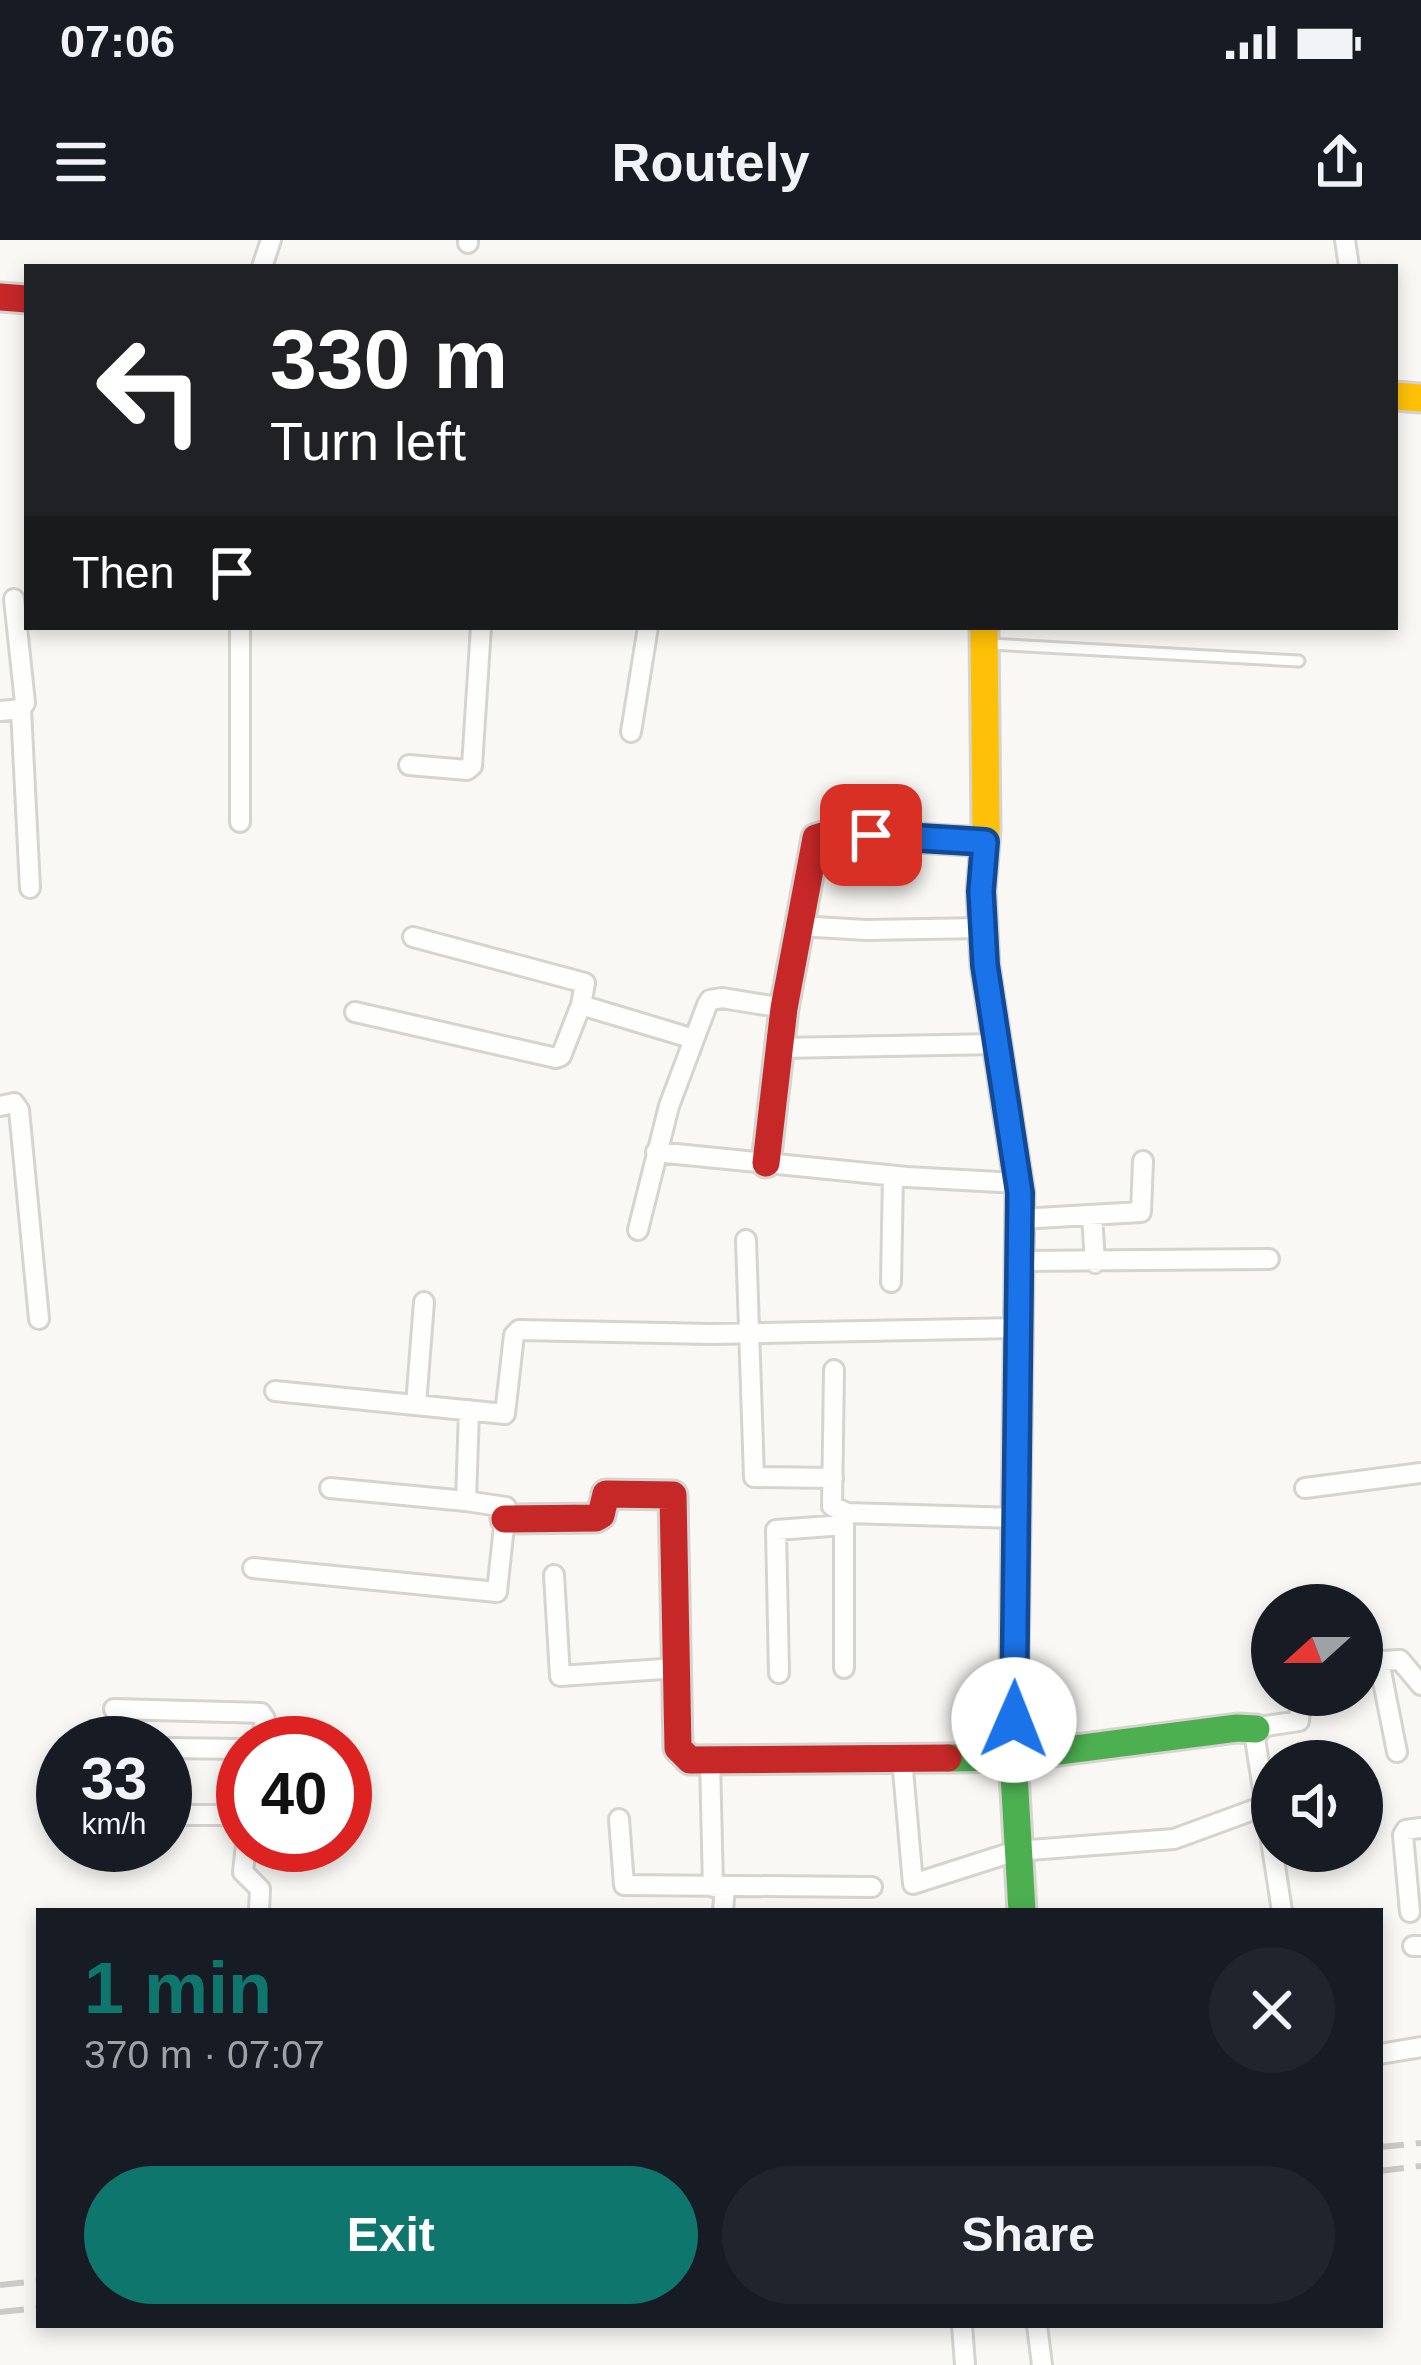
<!DOCTYPE html>
<html lang="en">
<head>
<meta charset="utf-8">
<style>
	:root { --surface:#171b24; --page:#20242c; --text:#f1f3f6; --muted:#9ea1a6; --accent:#0f766e }
	body { margin:0; font-family:Helvetica,sans-serif; background:var(--page); color:var(--text); height:100vh; display:flex; flex-direction:column; font-size:45px; white-space:nowrap }
	* { box-sizing:border-box; margin:0 }
	p { font-size:39px; color:var(--muted) }
	.icon { flex:none; width:66px; height:66px; fill:none; stroke:currentColor; stroke-width:2; stroke-linecap:round; stroke-linejoin:round }
	.map { position:relative; flex:1; overflow:hidden }
	.side { position:absolute; left:36px; top:1668px; width:1347px; height:420px; display:flex; flex-direction:column; background:var(--surface); border-radius:0px; box-shadow:0 6px 18px #0003 }
	.side>* { flex:none }
	.top-card { position:absolute; left:24px; top:24px; width:1374px; height:366px; border-radius:0px; box-shadow:0 6px 18px #0003; background:#202124; color:#fff; overflow:hidden }
	.needle { width:78px; rotate:249deg }
	.controls { position:absolute; left:1251px; top:1344px; display:grid; gap:24px }
	.controls a { display:grid; place-items:center; width:132px; height:132px; border-radius:50%; background:var(--surface); box-shadow:0 6px 18px #0003; font-size:60px }
	.speed { position:absolute; left:36px; top:1476px; display:flex; gap:24px; font-size:60px; font-weight:700; text-align:center }
	.speed>* { display:grid; place-content:center; width:156px; height:156px; border-radius:50%; background:var(--surface); box-shadow:0 6px 18px #0003; line-height:1 }
	.speed small { font-size:30px; font-weight:400 }
	.speed .limit { border:18px solid #d22; background:#fff; color:#111 }
	.pin { position:absolute; display:grid; place-items:center; width:102px; height:102px; color:#fff; margin:-51px; border-radius:24px; box-shadow:0 6px 18px #0006 }
	.me { position:absolute; width:132px; margin:-66px; rotate:1deg; stroke-linejoin:round; filter:drop-shadow(0 0 9px #0008) }
	.turn { display:flex; align-items:center; gap:42px; height:252px; padding:0 48px; font-size:54px }
	.turn .icon { width:156px; height:156px; stroke-width:2.5 }
	.turn b { display:block; font-size:84px; line-height:102px }
	.then { display:flex; align-items:center; height:114px; padding:0 48px; background:#0003; gap:24px; font-size:45px }
	.round { display:grid; place-items:center; flex:none; width:126px; height:126px; border-radius:63px; background:var(--page) }
	.overview { display:flex; align-items:center; justify-content:space-between; height:204px; padding:0 48px }
	h1 { font-size:72px; font-weight:700; line-height:90px; color:var(--accent) }
	.primary-button { display:flex; gap:24px; margin-top:auto; padding:24px 48px }
	.primary-button a { flex:1; height:138px; border-radius:72px; background:var(--accent); color:#fff; font-size:48px; font-weight:700; line-height:138px; text-align:center }
	.primary-button a+a { background:var(--page); color:var(--text) }
	.status { display:flex; justify-content:space-between; align-items:center; height:84px; padding:0 60px; background:var(--surface); direction:ltr }
	.status svg { height:33px; fill:currentColor }
	header { display:flex; justify-content:space-between; align-items:center; height:156px; padding:0 48px; background:var(--surface); font-size:54px; font-weight:700 }
	.map>svg:first-child { display:block }
	.lines { fill:none; stroke-linecap:round; stroke-linejoin:round }
	.lane-casing { stroke:#d6d4cf; stroke-width:15 }
	.street-casing { stroke:#d6d4cf; stroke-width:24 }
	.fast-casing { stroke:#d6d4cf; stroke-width:33 }
	.slow-casing { stroke:#d6d4cf; stroke-width:33 }
	.jam-casing { stroke:#d6d4cf; stroke-width:33 }
	.lane { stroke:#fefefd; stroke-width:9 }
	.street { stroke:#fefefd; stroke-width:18 }
	.fast { stroke:#4caf50; stroke-width:27 }
	.slow { stroke:#ffc107; stroke-width:27 }
	.jam { stroke:#c62828; stroke-width:27 }
	.rail { stroke:#cbcac9; stroke-width:6; stroke-dasharray:24 12; stroke-linecap:butt }
	.route-casing { stroke:#114b97; stroke-width:30 }
	.route { stroke:#1a73e8; stroke-width:21 }
</style>
</head>
<body>
<div class="status"><b>07:06</b><svg viewBox="0 0 49 12"><path d="M0 12V9h3v3zM5 12V6h3v6zM10 12V3h3v9zM15 12V0h3v12zM26 1h20v11H26zM47 4h2v5h-2z"/></svg></div>
<header><svg class="icon" aria-label="menu" viewBox="0 0 24 24"><path d="M4 6h16M4 12h16M4 18h16"/></svg>Routely<svg class="icon" aria-label="share" viewBox="0 0 24 24"><path d="M12 15V3M7 8l5-5 5 5M5 13v7h14v-7"/></svg></header>
<div class="map">
<svg width="1421" height="2125" viewBox="0 0 1421 2125">
	<rect width="100%" height="100%" fill="#faf8f4"/>
	<g class="lines">
		<g class="lane-casing">
			<path id="lane" d="M 990,404 L 1299,421"/>
		</g>
		<g class="street-casing">
			<path id="street" d="M 468,0 L 468,3
				M 1345,0 L 1349,27
				M 262,27 L 271,0
				M 240,387 L 240,582
				M 21,469 L 30,648
				M 0,471 L 21,469 L 25,463 L 14,359
				M 631,492 L 648,387
				M 409,525 L 467,530 L 472,526 L 481,387
				M 799,686 L 866,690 L 983,688
				M 413,697 L 585,743 L 581,765
				M 355,772 L 556,818 L 561,816 L 581,765 L 694,799
				M 780,808 L 998,804
				M 0,866 L 14,863 L 19,870 L 39,1079
				M 656,912 L 907,937 L 1019,943
				M 1092,975 L 1095,1023
				M 1020,979 L 1141,972 L 1143,921
				M 638,990 L 669,866 L 707,765 L 710,760 L 722,758 L 784,768
				M 746,1000 L 754,1237 L 833,1238
				M 1020,1021 L 1269,1019
				M 891,1042 L 893,936
				M 834,1130 L 832,1266 L 847,1273
				M 275,1151 L 505,1174 L 514,1095 L 519,1090 L 710,1094 L 1019,1088
				M 416,1165 L 424,1062
				M 330,1248 L 466,1261
				M 1305,1248 L 1421,1233
				M 253,1328 L 497,1352 L 506,1267 L 466,1261 L 469,1170
				M 554,1335 L 560,1436 L 678,1428
				M 1379,1421 L 1397,1512
				M 1362,1422 L 1400,1420 L 1421,1445
				M 844,1428 L 844,1279 L 847,1273 L 1017,1278
				M 779,1433 L 776,1290 L 844,1285
				M 114,1469 L 261,1473 L 265,1479 L 261,1503
				M 165,1508 L 243,1509
				M 902,1518 L 913,1644 L 1016,1611 L 1174,1599 L 1264,1566
				M 710,1520 L 713,1647
				M 165,1575 L 243,1575
				M 619,1579 L 624,1645 L 872,1647
				M 246,1605 L 243,1632 L 260,1649 L 259,1671
				M 723,1671 L 725,1647
				M 1282,1671 L 1254,1492 L 1259,1487 L 1299,1481 L 1301,1455
				M 1410,1672 L 1403,1595 L 1406,1590 L 1421,1588
				M 1413,1706 L 1421,1706
				M 1380,1814 L 1421,1807
				M 962,2085 L 965,2125
				M 1037,2085 L 1042,2125"/>
		</g>
		<g class="fast-casing">
			<path id="fast" d="M 1005,856 L 1020,954 L 1013,1517 L 1022,1671
				M 948,1518 L 1013,1517 L 1237,1488 L 1256,1489"/>
		</g>
		<g class="slow-casing">
			<path id="slow" d="M 1395,156 L 1421,158
				M 984,387 L 986,590 L 981,651 L 985,726 L 1005,856"/>
		</g>
		<g class="jam-casing">
			<path id="jam" d="M 0,57 L 27,59
				M 766,923 L 784,768 L 816,598 L 833,593 L 985,602
				M 505,1279 L 596,1278 L 601,1275 L 606,1254 L 673,1255 L 678,1508 L 690,1520 L 948,1518"/>
		</g>
		<use href="#lane" class="lane"/>
		<use href="#street" class="street"/>
		<use href="#fast" class="fast"/>
		<use href="#slow" class="slow"/>
		<use href="#jam" class="jam"/>
		<path class="rail" d="M 1380,1907 L 1421,1903
			M 1380,1931 L 1421,1926
			M 0,2045 L 39,2041
			M 0,2072 L 39,2068"/>
	</g>
	<g class="lines">
		<g class="route-casing">
			<path id="route" d="M 871,595 L 985,602 L 981,651 L 985,725 L 1020,953 L 1014,1480"/>
		</g>
		<use href="#route" class="route"/>
	</g>
</svg>
<div class="controls">
<a><svg class="needle" viewBox="-14 -14 28 28"><path d="M0-13l5 13h-10z" fill="#e53935"/><path d="M0 13l5-13h-10z" fill="#9ea1a6"/></svg></a>
<a><svg class="icon" aria-label="sound" viewBox="0 0 24 24"><path d="M4 9h4l5-4v14l-5-4H4zM17 9q2 3 0 6"/></svg></a>
</div>
<div class="speed"><div>33<small>km/h</small></div><div class="limit">40</div></div>
<div class="pin" style="left:871px;top:595px;background:#d93025"><svg class="icon" aria-label="arrive" viewBox="0 0 24 24"><path d="M6 21V4h12l-3 4 3 4H6"/></svg></div>
<svg class="me" style="left:1014px;top:1480px" viewBox="-20 -20 40 40"><circle r="19" fill="#fff"/><path d="M0-13L10 11 0 6-10 11z" fill="#1a73e8"/></svg>
<div class="top-card">
<div class="turn"><svg class="icon" aria-label="left" viewBox="0 0 24 24"><path d="M17 20v-9H6M10 6l-5 5 5 5"/></svg><div><b>330 m</b>Turn left</div></div>
<div class="then">Then<svg class="icon" aria-label="arrive" viewBox="0 0 24 24"><path d="M6 21V4h12l-3 4 3 4H6"/></svg></div>
</div>
<section class="side">
<div class="overview"><div><h1>1 min</h1><p>370 m · 07:07</p></div><a class="round"><svg class="icon" aria-label="close" viewBox="0 0 24 24"><path d="M6 6l12 12M18 6L6 18"/></svg></a></div>
<div class="primary-button"><a>Exit</a><a>Share</a></div>
</section>
</div>
</body>
</html>
